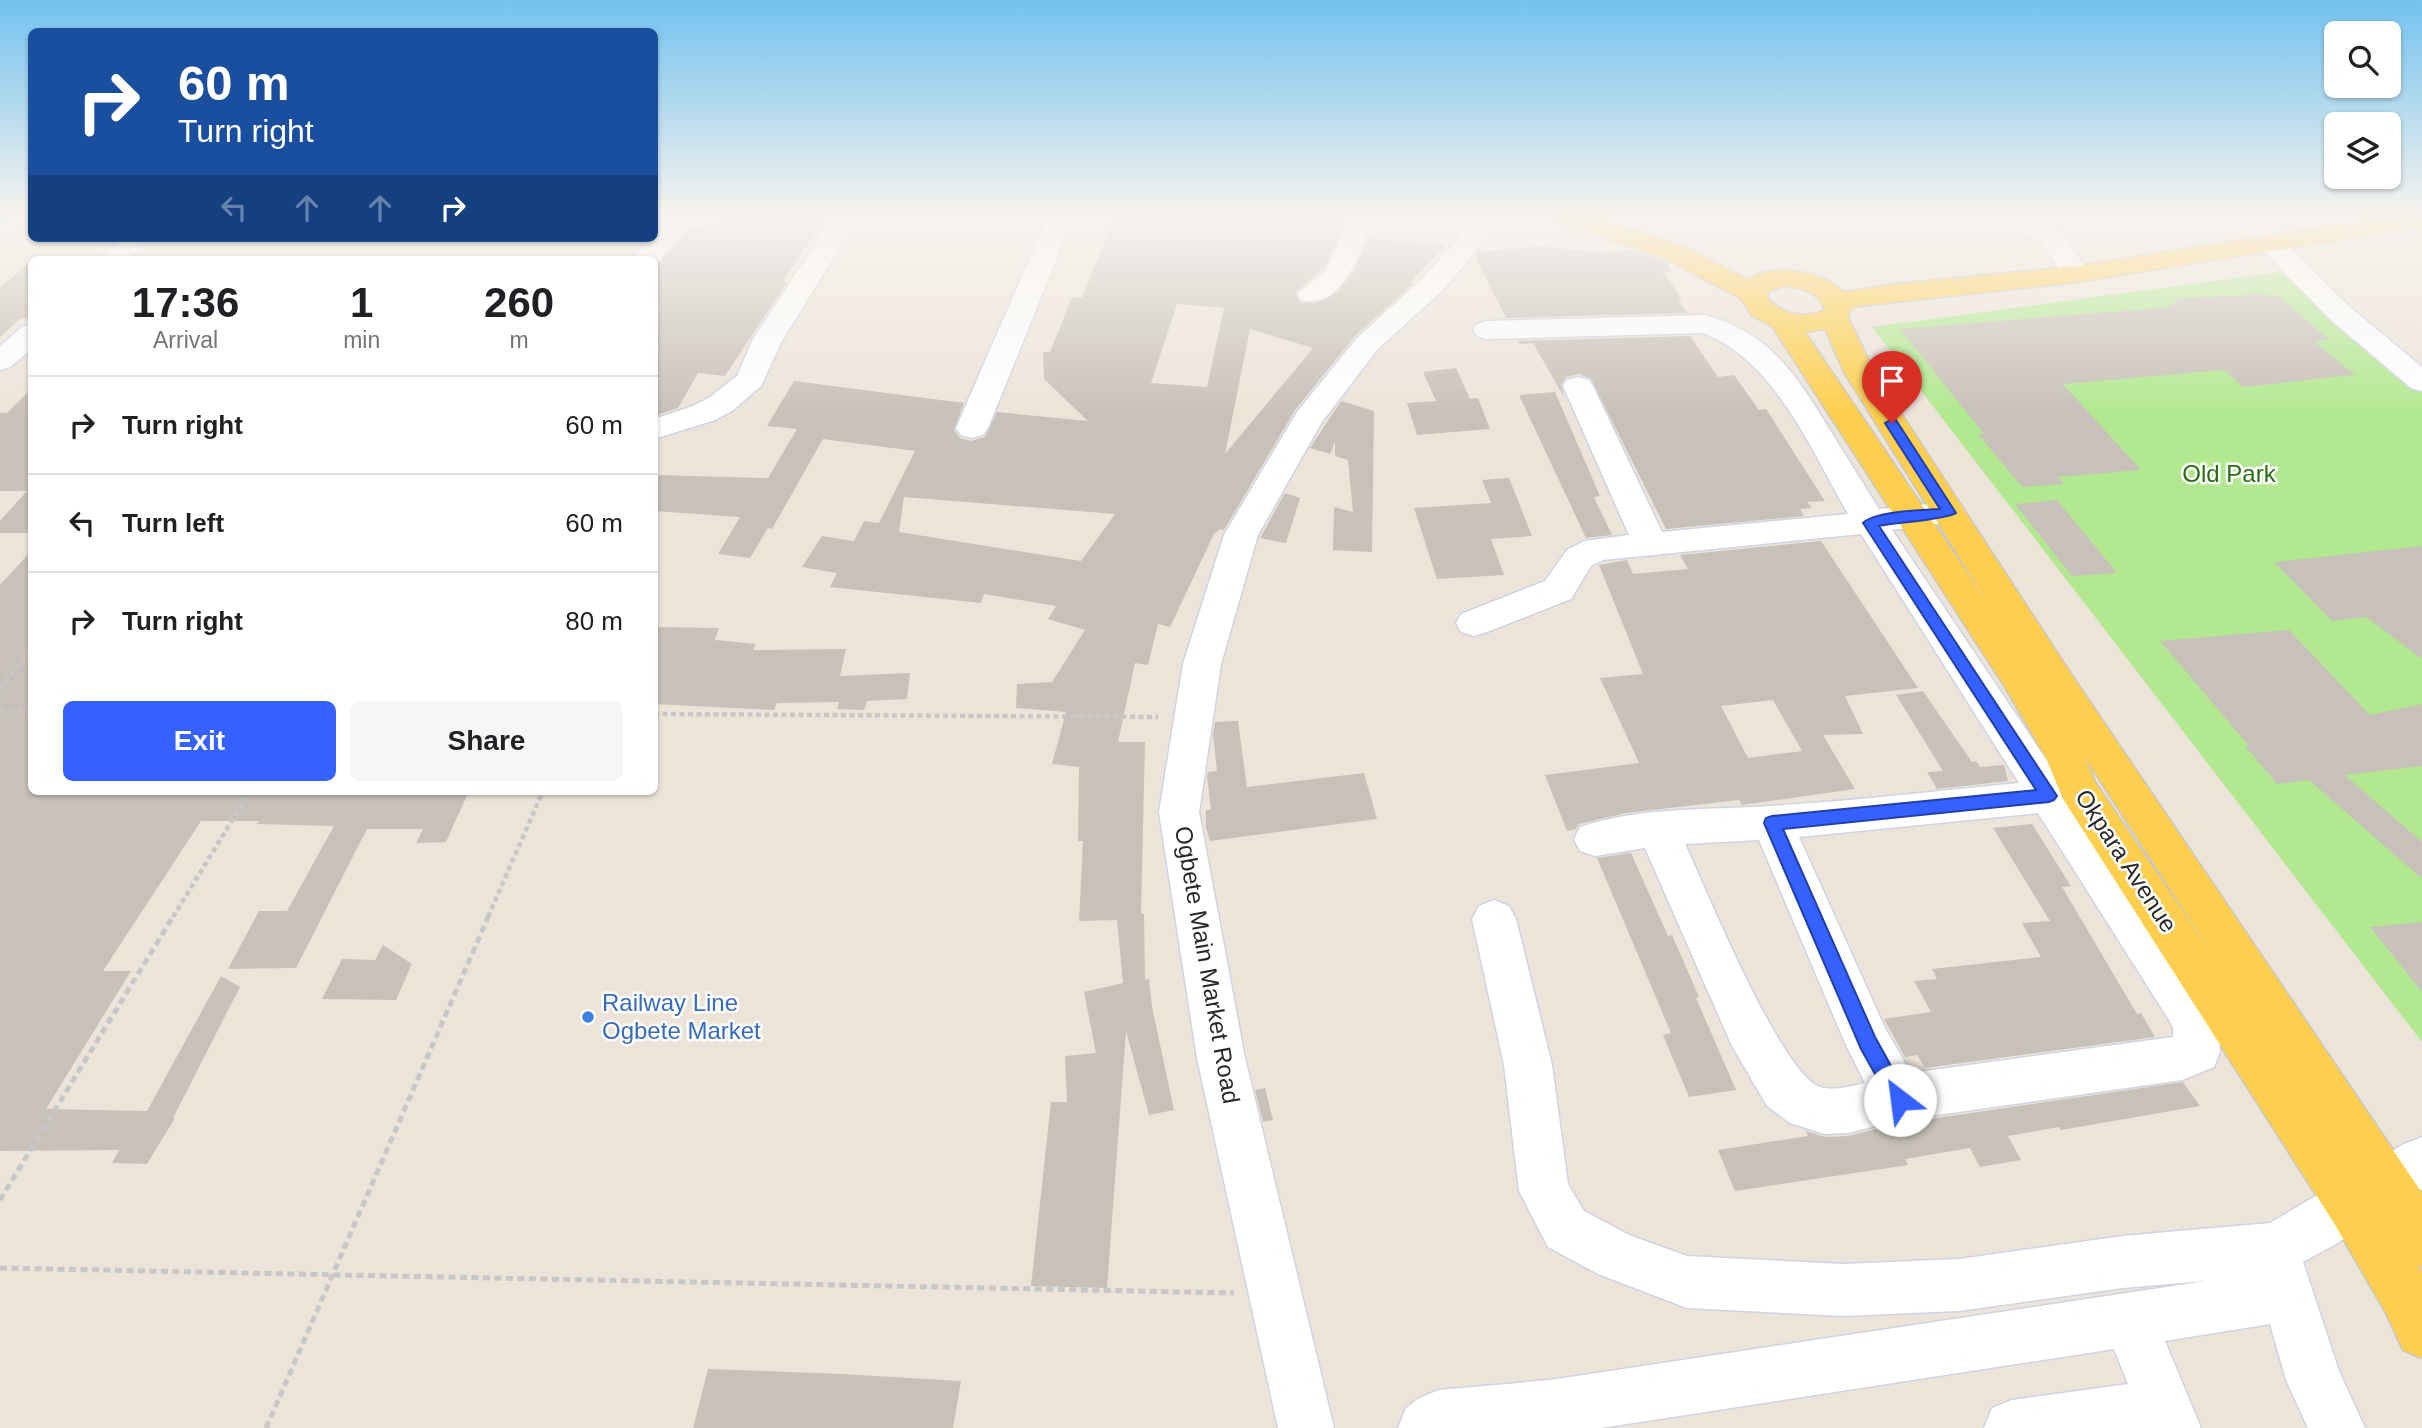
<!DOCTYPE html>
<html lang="en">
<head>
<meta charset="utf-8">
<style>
	:root { --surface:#fff; --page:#f6f6f6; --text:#202124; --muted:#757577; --line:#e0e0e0; --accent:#3461ff }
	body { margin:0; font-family:Helvetica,sans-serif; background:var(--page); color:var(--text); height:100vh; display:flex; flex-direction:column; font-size:26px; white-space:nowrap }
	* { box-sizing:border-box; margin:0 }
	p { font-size:23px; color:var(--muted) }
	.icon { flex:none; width:38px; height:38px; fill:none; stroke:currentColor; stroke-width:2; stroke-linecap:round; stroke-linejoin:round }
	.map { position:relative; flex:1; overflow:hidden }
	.side { position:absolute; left:28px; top:256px; width:630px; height:539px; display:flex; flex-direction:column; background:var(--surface); border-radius:10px; box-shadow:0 2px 5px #0004 }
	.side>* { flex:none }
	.top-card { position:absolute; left:28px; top:28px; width:630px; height:214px; border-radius:10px; box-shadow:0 2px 5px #0004; background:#1a4fa0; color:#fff; overflow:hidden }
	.tools { position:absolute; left:2324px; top:21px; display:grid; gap:14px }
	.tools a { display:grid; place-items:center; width:77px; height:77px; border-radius:10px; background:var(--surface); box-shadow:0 2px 5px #0004; font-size:35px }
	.pin { position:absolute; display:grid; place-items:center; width:60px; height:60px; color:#fff; margin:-72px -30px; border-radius:50% 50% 50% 0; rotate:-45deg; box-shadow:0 0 7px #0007 }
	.pin .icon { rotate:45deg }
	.me { position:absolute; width:77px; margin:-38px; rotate:330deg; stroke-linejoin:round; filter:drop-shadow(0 0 5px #0008) }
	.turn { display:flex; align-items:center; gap:24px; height:147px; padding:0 35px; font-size:32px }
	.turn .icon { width:91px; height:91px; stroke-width:2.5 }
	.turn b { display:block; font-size:49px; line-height:60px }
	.lanes { display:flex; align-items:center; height:66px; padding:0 35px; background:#0003; justify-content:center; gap:35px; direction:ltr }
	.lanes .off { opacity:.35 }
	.eta { display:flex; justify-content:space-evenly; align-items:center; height:119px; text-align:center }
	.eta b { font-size:42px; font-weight:800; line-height:49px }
	.action { display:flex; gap:14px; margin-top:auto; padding:14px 35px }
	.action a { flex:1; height:80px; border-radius:10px; background:var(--accent); color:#fff; font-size:28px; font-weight:800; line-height:80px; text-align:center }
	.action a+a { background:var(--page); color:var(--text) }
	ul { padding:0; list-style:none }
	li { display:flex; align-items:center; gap:21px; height:98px; padding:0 35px; border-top:2px solid var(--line) }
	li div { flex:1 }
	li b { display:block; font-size:26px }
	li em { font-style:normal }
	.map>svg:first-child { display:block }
	.green { fill:#b2e990 }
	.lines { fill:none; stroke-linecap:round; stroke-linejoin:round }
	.stream { stroke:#62d6fa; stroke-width:7 }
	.building { fill:#c8c1b9; fill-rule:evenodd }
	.minor-casing { stroke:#cfd3e4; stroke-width:3 }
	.major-casing { stroke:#c7c7c7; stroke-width:3 }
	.path-far1 { stroke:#c7c7c7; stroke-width:4.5; stroke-dasharray:5 3.5; stroke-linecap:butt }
	.path { stroke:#c7c7c7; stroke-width:5; stroke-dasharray:7 4.5; stroke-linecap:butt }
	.minor { fill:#fff; fill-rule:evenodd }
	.major { fill:#fecf4e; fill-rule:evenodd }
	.route { fill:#3461ff; stroke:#223fa6; stroke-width:2 }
	.shop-dot { fill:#3f7fe0; stroke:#fff; stroke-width:2.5 }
	.labels { text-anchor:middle; stroke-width:5; stroke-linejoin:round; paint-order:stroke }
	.park-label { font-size:24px; fill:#286d13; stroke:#fff }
	.street-label { font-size:24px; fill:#292929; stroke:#fff }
	.shop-label { font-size:24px; fill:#366cbe; stroke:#fff; text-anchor:start }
</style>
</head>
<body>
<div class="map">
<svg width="2422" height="1428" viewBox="0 0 2422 1428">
	<rect width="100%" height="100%" fill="#ede4d9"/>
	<path class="green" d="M 2288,271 L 2422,384 L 2422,1042 L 1872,327 Z"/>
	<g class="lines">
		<path class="stream" d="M 0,221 L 17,214"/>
	</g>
	<path class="building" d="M 721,214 L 828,214 L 783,281 L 787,282 L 725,376 L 698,373 L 678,408 L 654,416 L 654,267 L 691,228 L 720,232 Z
		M 1116,214 L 1359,214 L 1345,223 L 1324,268 L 1295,292 L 1301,303 L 1315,303 L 1338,292 L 1354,271 L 1368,238 L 1445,245 L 1410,283 L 1413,284 L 1355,336 L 1295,410 L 1224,530 L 1220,529 L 1214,534 L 1170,627 L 1158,624 L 1148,665 L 1135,663 L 1118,742 L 1145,742 L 1141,914 L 1144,914 L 1145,980 L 1149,979 L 1152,1007 L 1174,1110 L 1149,1115 L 1126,1031 L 1107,1288 L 1031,1286 L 1051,1102 L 1067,1102 L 1065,1056 L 1096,1053 L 1084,992 L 1123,983 L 1117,920 L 1079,921 L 1083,841 L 1078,841 L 1079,767 L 1052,764 L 1066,712 L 1016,708 L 1017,684 L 1052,682 L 1085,630 L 1048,619 L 1056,606 L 984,594 L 981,603 L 830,587 L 837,573 L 802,567 L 822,536 L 854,541 L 864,521 L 879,523 L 915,451 L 823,439 L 772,529 L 768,528 L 750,558 L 718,554 L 740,517 L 654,511 L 654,475 L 768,478 L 797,429 L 767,426 L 794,381 L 964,403 L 954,430 L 960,438 L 971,441 L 985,437 L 997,412 L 1088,421 L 1044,379 L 1043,352 L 1050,352 L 1072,297 L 1082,298 ZM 1177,304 L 1224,308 L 1207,387 L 1151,383 ZM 1250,329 L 1313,348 L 1225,454 ZM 904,497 L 1115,514 L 1081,561 L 899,532 Z
		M 1541,246 L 1601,253 L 1631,250 L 1665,261 L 1672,272 L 1663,272 L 1682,299 L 1678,300 L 1687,313 L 1506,318 L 1475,256 L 1478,252 Z
		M 32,260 L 32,318 L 21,318 L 0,337 L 0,288 Z
		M 2265,294 L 2269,296 L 2278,296 L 2330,340 L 2314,341 L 2355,375 L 2243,387 L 2224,370 L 2063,384 L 2141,470 L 2058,477 L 2064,484 L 2022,487 L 1978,434 L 1984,434 L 1900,329 L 2173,307 L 2168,304 L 2177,303 L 2173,299 Z
		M 1690,336 L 1718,377 L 1734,375 L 1759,410 L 1766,409 L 1825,501 L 1807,502 L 1812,508 L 1800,509 L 1804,516 L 1666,529 L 1591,379 L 1579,374 L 1566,377 L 1561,385 L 1564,397 L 1533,343 L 1520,344 L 1518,341 Z
		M 1456,368 L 1470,399 L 1478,398 L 1490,429 L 1417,435 L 1407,403 L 1436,401 L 1423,372 Z
		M 32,388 L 32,533 L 0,533 L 0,521 L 27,491 L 0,491 L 0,413 L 7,413 Z
		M 1555,392 L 1600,496 L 1594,497 L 1612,535 L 1586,538 L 1519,395 Z
		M 1341,401 L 1374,411 L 1372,552 L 1333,550 L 1334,507 L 1353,512 L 1348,460 L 1335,456 L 1335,442 L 1330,454 L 1310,448 Z
		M 1509,478 L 1532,536 L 1491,539 L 1504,575 L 1437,579 L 1414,508 L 1491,503 L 1482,480 Z
		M 1285,493 L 1300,498 L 1286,543 L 1260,538 Z
		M 2057,500 L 2117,573 L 2072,576 L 2015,504 Z
		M 1821,541 L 1918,688 L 1845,696 L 1863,734 L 1823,735 L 1855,789 L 1742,805 L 1739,800 L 1626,813 L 1579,824 L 1576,829 L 1567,831 L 1545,775 L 1639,763 L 1600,678 L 1643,674 L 1599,565 L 1627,560 L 1633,574 L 1688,569 L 1680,555 ZM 1773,700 L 1802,751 L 1748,758 L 1721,706 Z
		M 2422,546 L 2422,659 L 2366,617 L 2332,621 L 2274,562 Z
		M 32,550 L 32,791 L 469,791 L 446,842 L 416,843 L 423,829 L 367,829 L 296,968 L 228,969 L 259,911 L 287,911 L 334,826 L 257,824 L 259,821 L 201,821 L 103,971 L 131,971 L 46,1109 L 147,1111 L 221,976 L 240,987 L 173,1118 L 175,1118 L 147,1164 L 112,1163 L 119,1150 L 0,1151 L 0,585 Z
		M 654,627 L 719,628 L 715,640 L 756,644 L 753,650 L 846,649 L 840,676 L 910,673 L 907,699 L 867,701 L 864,710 L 837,709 L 839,702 L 777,703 L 774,710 L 654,704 Z
		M 2289,630 L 2370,715 L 2422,704 L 2422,766 L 2345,775 L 2422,842 L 2422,879 L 2309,780 L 2277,784 L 2245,746 L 2249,746 L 2160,641 Z
		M 1923,691 L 1972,762 L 1976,761 L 1980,767 L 2004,765 L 2008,781 L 1937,789 L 1927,772 L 1943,771 L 1896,695 Z
		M 1238,721 L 1247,787 L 1364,773 L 1377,819 L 1210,841 L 1206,828 L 1206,810 L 1211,810 L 1207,776 L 1208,772 L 1217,771 L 1213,734 L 1215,722 Z
		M 2032,824 L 2071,886 L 2062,887 L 2137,1014 L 2141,1013 L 2155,1037 L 1925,1068 L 1917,1055 L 1905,1057 L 1884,1019 L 1931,1012 L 1914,981 L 1937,979 L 1932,969 L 2041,957 L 2022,923 L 2050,921 L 1993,828 Z
		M 1631,853 L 1668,936 L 1672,935 L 1699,997 L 1696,998 L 1736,1090 L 1689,1097 L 1663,1035 L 1671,1033 L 1597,858 Z
		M 2422,922 L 2422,992 L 2370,927 Z
		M 383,945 L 412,964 L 396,1000 L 322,999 L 342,959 L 375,960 Z
		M 2183,1082 L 2200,1106 L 2061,1130 L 2059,1127 L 2008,1136 L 2021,1160 L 1980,1167 L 1970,1148 L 1905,1159 L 1908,1165 L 1735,1191 L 1718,1150 L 1808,1136 L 1806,1131 L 1825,1137 L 1848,1136 L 1896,1124 Z
		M 1265,1088 L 1273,1120 L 1263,1122 L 1255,1090 Z
		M 708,1369 L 842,1374 L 961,1381 L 953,1428 L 693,1428 Z"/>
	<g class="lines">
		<g class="minor-casing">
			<path id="minor" d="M 671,214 L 698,214 L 655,265 L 654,259 L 631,259 L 649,238 L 654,238 L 654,232 Z
				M 835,214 L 861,214 L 783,339 L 761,386 L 732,411 L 715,420 L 654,439 L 654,419 L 693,406 L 710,397 L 737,376 L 753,339 Z
				M 1049,214 L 1075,214 L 988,428 L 983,435 L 972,438 L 961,435 L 956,428 Z
				M 1368,214 L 1402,214 L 1398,220 L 1367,235 C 1356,262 1339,309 1301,300 L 1297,294 L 1326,270 L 1347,224 Z
				M 1480,214 L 1507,214 L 1443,290 L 1377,350 L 1322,422 L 1258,535 L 1221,664 L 1199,812 L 1245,1058 L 1334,1428 L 1278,1428 L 1197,1058 L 1159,812 L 1183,664 L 1224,535 L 1297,412 L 1357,338 L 1423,278 Z
				M 1997,214 L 2029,214 L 2059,232 L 2091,274 L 2087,280 C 2059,287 2057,257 2039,243 C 2028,234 2013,227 2001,220 Z
				M 2269,234 L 2278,236 L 2351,308 L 2422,367 L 2422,391 L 2411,388 L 2331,320 L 2260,248 L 2256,242 L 2260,236 Z
				M 121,238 L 150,238 L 130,259 L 100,259 Z
				M 1704,315 C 1768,331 1796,374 1828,427 C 1845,454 1862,482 1879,509 L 1949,502 L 1961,505 L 1966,513 L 1961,521 L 1892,530 L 2058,777 L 2069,775 L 2083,780 L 2089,791 L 2083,802 L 2077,805 L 2212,1009 L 2219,1024 L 2220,1052 L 2214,1067 L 2182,1080 L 1895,1121 L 1848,1133 L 1825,1134 L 1790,1123 L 1767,1106 L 1732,1046 L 1645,848 L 1595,856 L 1580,851 L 1574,839 L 1580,827 C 1640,807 1707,810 1770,806 C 1853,801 1936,791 2019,783 L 1861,534 L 1603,560 L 1591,566 L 1571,599 L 1487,632 L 1474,636 L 1461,632 L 1456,623 L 1461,614 L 1545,581 L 1567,550 L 1584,541 L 1629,535 L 1563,386 L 1567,380 L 1578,377 L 1589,380 L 1593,386 L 1662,532 L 1848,514 C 1812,452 1774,358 1702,333 L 1487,339 L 1477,336 L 1473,330 L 1477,324 L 1487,321 ZM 2038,813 L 2169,1020 L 2173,1027 L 2173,1037 L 1911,1073 L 1885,1028 L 1799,837 ZM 1759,840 L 1845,1043 L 1865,1083 C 1852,1086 1831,1092 1818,1086 C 1778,1067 1707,891 1685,844 Z
				M 32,324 L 32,349 L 10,367 L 0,370 L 0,346 L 22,327 Z
				M 1494,900 L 1509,906 L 1516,919 L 1552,1065 L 1568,1184 L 1584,1211 L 1629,1235 L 1687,1256 L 1844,1264 L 1959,1259 L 2123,1236 L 2270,1223 L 2404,1144 L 2422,1137 L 2422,1189 L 2336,1244 L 2303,1262 L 2339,1371 L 2365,1428 L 2308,1428 L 2286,1380 L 2270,1324 L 2165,1341 L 2201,1428 L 1984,1428 L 1992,1408 L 2012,1400 L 2128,1384 L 2114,1349 L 1601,1428 L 1398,1428 L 1406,1408 L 1419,1398 L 1439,1390 L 1550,1380 L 2206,1281 L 2123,1288 L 1959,1311 L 1844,1316 L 1687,1308 L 1598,1274 L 1548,1247 L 1519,1191 L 1504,1065 L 1472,919 L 1479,906 Z"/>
		</g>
		<g class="major-casing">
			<path id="major" d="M 1548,214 L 1587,214 L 1686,247 L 1748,280 C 1771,262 1825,271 1843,292 L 1896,284 L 2077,266 L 2403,214 L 2422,214 L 2422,227 L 2077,282 L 1852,307 L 1848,317 L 1874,372 L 2071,674 L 2422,1193 L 2422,1267 L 2417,1265 L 2422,1272 L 2422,1358 L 2403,1350 L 2386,1313 L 2334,1223 L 2063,799 L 2046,758 L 2005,687 L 1772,326 L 1752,316 L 1740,298 L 1666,259 L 1552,220 ZM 1784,286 C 1801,288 1819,291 1825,310 C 1806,319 1782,315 1768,298 L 1768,292 ZM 1825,329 L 1844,372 L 1989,605 L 1805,332 ZM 2085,757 L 2212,954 L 2095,782 Z"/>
		</g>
		<path class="path-far1" d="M 0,688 L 32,649
			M 0,711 L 32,711
			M 654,714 L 1158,717
			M 173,917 L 250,791
			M 488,917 L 543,791"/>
		<path class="path" d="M 0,1200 L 174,915
			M 0,1268 L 1234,1293
			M 266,1428 L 489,915"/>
		<use href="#minor" class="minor"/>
		<use href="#major" class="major"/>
	</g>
	<linearGradient id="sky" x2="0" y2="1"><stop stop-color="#72c2ef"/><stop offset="0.52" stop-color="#f7f3ee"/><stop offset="1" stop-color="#f7f3ee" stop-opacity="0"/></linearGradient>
	<rect width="2422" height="414" fill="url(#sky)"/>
	<path class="route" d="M 1892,419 L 1896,420 L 1956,513 C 1950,519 1893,523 1879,526 L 2057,796 L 2054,800 L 2049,802 L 1783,829 L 1875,1037 L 1910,1100 L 1907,1106 L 1900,1109 L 1893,1106 L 1861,1049 L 1764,823 L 1766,818 L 1772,816 L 2036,790 L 1863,523 C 1875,511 1922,510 1940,509 L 1885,423 Z"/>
	<circle class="shop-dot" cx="588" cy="1017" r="7"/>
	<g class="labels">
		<g class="park-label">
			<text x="2229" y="482">Old Park</text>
		</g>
		<g class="street-label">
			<text transform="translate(2126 861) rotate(57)" y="8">Okpara Avenue</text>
			<text transform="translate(1207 965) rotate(80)" y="8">Ogbete Main Market Road</text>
		</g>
		<g class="shop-label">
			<text x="602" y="1011">Railway Line<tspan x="602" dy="28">Ogbete Market</tspan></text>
		</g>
	</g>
</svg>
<div class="tools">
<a><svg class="icon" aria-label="search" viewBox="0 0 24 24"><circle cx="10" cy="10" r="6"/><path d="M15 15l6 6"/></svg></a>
<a><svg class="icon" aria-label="layers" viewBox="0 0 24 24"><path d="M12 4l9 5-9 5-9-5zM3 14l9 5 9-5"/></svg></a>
</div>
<div class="pin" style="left:1892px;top:423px;background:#d93025"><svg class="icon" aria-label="arrive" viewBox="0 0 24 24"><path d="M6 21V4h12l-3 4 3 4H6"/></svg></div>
<svg class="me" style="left:1900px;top:1100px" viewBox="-20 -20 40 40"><circle r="19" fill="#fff"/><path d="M0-13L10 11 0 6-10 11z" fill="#3461ff"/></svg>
<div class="top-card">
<div class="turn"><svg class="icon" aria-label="right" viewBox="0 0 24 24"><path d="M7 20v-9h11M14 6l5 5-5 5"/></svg><div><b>60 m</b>Turn right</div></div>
<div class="lanes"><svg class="icon off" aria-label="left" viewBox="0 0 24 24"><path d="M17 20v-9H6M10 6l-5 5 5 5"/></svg><svg class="icon off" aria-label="ahead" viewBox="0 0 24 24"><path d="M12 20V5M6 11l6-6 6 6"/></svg><svg class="icon off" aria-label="ahead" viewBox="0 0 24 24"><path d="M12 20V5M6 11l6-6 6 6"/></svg><svg class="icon" aria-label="right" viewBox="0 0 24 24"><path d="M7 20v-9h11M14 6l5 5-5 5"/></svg></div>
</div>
<section class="side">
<div class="eta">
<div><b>17:36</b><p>Arrival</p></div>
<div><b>1</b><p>min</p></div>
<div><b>260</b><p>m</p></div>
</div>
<ul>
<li><svg class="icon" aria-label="right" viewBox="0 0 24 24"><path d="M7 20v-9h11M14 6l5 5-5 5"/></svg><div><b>Turn right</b></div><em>60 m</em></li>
<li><svg class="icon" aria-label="left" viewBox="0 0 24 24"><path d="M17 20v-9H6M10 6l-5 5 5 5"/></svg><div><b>Turn left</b></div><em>60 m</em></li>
<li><svg class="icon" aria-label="right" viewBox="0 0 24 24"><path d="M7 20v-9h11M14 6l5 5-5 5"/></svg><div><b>Turn right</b></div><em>80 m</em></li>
</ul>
<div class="action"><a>Exit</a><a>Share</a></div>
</section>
</div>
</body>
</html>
